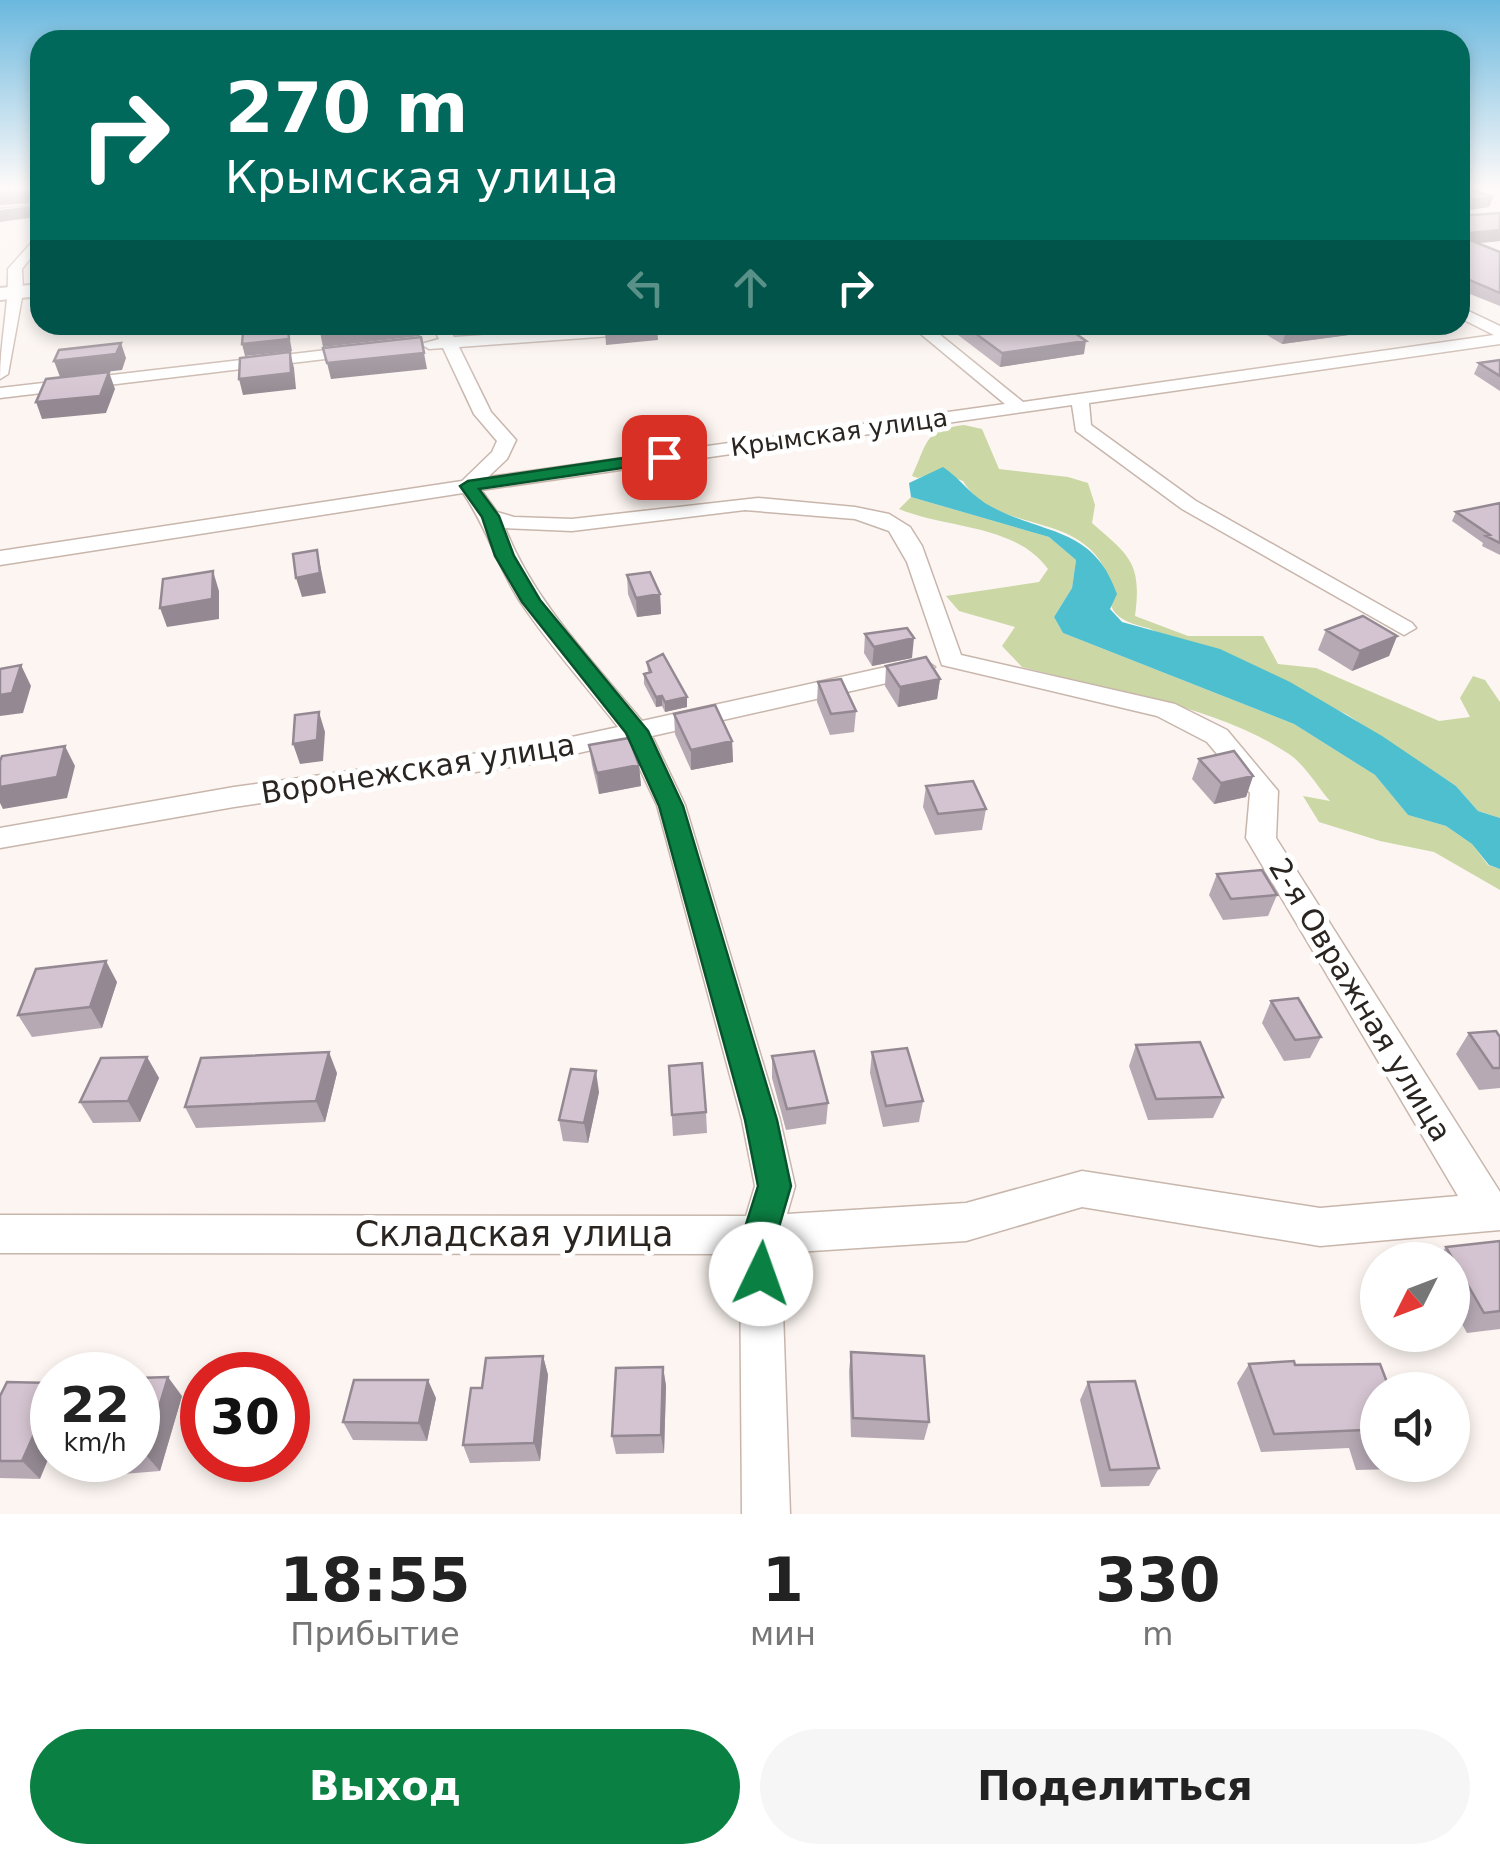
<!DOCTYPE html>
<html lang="ru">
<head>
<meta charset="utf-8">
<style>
	:root { --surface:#fff; --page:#f6f6f6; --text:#222; --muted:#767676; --accent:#0b8043 }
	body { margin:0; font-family:"DejaVu Sans",sans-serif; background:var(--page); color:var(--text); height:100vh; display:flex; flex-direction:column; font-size:38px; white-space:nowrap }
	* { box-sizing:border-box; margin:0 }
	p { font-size:32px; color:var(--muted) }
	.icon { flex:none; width:55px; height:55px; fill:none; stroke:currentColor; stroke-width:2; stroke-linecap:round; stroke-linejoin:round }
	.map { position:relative; height:1514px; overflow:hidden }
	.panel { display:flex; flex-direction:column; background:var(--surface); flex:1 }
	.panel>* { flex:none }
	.top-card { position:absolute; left:30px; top:30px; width:1440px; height:305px; border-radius:30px; box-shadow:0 5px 15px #0003; background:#00695c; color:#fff; overflow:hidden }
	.needle { width:65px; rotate:228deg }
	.buttons { position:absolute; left:1360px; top:1242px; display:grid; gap:20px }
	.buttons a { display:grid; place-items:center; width:110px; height:110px; border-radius:50%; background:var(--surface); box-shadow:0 5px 15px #0003; font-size:50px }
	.speed { position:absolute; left:30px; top:1352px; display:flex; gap:20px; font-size:50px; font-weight:700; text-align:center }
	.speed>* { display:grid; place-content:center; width:130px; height:130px; border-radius:50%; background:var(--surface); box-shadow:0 5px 15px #0003; line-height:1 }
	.speed small { font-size:25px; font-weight:400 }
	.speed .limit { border:15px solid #d22; background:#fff; color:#111 }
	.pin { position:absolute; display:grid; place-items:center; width:85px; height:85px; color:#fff; margin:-42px; border-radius:20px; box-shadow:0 5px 15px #0006 }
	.me { position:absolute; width:110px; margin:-55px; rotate:3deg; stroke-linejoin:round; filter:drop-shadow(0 0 8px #0008) }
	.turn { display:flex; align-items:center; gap:35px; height:210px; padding:0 30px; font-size:45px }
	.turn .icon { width:130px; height:130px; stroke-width:2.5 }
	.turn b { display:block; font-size:70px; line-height:85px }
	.lanes { display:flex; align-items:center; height:95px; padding:0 30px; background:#0003; justify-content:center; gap:50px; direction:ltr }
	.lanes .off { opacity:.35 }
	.eta { display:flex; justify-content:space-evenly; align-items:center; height:170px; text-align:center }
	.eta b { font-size:60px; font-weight:700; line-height:70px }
	.action { display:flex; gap:20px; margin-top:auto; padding:20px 30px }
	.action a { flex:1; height:115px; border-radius:60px; background:var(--accent); color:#fff; font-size:40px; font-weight:700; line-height:115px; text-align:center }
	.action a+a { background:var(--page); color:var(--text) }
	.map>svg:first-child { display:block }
	.green { fill:#cbd7a4 }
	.water { fill:#4dbfcf }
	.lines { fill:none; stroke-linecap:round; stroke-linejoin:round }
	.minor-casing { stroke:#c8b6ac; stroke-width:3 }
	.tertiary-casing { stroke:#c8b6ac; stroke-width:4 }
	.minor { fill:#fff; fill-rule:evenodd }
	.tertiary { fill:#fff; fill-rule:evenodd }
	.wall { fill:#b6a9b4 }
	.shaded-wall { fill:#948992 }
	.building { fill:#d4c4d1; stroke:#948992; stroke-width:2.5 }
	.route { fill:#0b8043; stroke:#07532c; stroke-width:2.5 }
	.labels { text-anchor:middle; stroke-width:10; stroke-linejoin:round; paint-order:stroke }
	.far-street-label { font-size:25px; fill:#2b2521; stroke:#fff }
	.street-label { font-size:30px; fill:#2b2521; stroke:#fff }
	.near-street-label { font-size:35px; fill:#2b2521; stroke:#fff }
</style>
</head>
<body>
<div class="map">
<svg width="1500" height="1514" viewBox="0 0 1500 1514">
	<rect width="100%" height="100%" fill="#fcf5f1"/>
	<path class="green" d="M 964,425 L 982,429 L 999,469 L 1068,477 L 1088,483 L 1095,505 L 1092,523 C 1130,556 1142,563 1135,616 L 1188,636 L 1263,636 L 1278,664 L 1316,668 L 1439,721 L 1470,717 L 1460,698 L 1473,676 L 1485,680 L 1500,702 L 1500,818 L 1478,811 L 1456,786 L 1346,714 L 1148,628 C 1084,613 1129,588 1091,550 C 1056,515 990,527 963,481 L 936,472 L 918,478 L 912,476 C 928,443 923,430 964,425 Z
		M 911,497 L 1049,537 L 1076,560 L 1072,588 L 1054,617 L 1063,633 L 1294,724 L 1375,775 L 1408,815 L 1446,826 L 1472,844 L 1488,865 L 1500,869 L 1500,890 L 1434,852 L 1380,841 L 1319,822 L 1303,796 L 1330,801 C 1317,786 1305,765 1289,754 C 1218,706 1105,689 1022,667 L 1002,646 L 1015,627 L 959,611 L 946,596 L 1039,582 L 1048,569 C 1015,524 948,529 899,509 Z"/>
	<path class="water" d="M 943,467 C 962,480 972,497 992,507 C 1045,535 1094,527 1117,594 L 1110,609 L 1122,622 L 1220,649 L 1290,682 L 1382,736 L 1456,786 L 1478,811 L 1500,818 L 1500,869 L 1489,865 L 1472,844 L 1446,826 L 1408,815 L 1375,775 L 1294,724 L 1063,633 L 1054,617 L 1072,588 L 1076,560 L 1049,537 L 911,497 L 909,483 Z"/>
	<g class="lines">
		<g class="minor-casing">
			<path id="minor" d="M 40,205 L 40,213 L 0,217 L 0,209 Z
				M 40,233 L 40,246 L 22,269 L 23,292 L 8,374 L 0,379 C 0,342 9,306 8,269 Z
				M 1460,307 L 1500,326 L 1500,344 L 1089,403 L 1091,425 L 1196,501 L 1412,623 L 1416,628 L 1404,635 L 1182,509 L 1076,431 L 1072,405 L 481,490 L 497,512 L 514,517 L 572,519 L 758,498 L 855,507 L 889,514 L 910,527 L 922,546 L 961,655 L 1175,704 L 1227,730 L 1278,791 L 1276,838 L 1500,1192 L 1500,1230 L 1320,1246 L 1082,1207 L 966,1241 L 781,1253 L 790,1514 L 742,1514 L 740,1254 L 0,1253 L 0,1215 L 746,1216 L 755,1186 L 742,1120 L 657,805 L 627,742 L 530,764 L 234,807 L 0,848 L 0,828 L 234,787 L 530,746 L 618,727 C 586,686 550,646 521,603 C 498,568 487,527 463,493 L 0,565 L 0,551 L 462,481 L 492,452 L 497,441 L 474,414 L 443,348 L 429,349 L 421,344 L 439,339 L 432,325 L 448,325 L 454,337 L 629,325 L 702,325 L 694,330 L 459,347 L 491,412 L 516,440 L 507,459 L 488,477 L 1005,404 L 910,325 L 928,325 L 1023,402 L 1494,335 L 1460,318 ZM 745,510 L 855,519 L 889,531 L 907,562 L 942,665 L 1157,716 L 1207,742 L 1250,793 L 1246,838 L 1458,1196 L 1320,1208 L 1082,1171 L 966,1203 L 787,1214 L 795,1186 L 780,1120 L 685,805 L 652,736 L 922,675 L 935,667 L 922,659 L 642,721 C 592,660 534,602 505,528 L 572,531 Z
				M 361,346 L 367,348 L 367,354 L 0,398 L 0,388 Z"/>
		</g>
		<g class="tertiary-casing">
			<path id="tertiary" d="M 40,284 L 40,296 L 0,300 L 0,288 Z"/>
		</g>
		<use href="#minor" class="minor"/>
		<use href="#tertiary" class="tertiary"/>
	</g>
	<path class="wall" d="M 1460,186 L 1493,197 L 1489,207 L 1461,211 L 1461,216 L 1500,213 L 1500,241 L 1478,243 L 1500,252 L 1500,306 L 1460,290 Z
		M 945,325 L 1064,325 L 1084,354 L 1000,367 Z
		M 1250,325 L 1401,325 L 1358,327 L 1356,334 L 1282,344 Z
		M 1500,360 L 1500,391 L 1474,374 L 1479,363 Z
		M 1500,503 L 1500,555 L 1482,546 L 1483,543 L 1452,521 L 1456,512 Z
		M 627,575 L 660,594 L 661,614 L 637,617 L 628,594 Z
		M 1326,630 L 1397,636 L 1389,656 L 1352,671 L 1318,650 Z
		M 865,634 L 912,658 L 872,666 L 864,653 Z
		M 647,662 L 687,697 L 687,707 L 665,712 L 662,706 L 656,707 L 644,684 L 644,674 L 648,673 Z
		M 886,666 L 940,679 L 937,699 L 898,707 L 885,686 Z
		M 818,682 L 856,711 L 854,732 L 830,735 L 817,702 Z
		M 674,714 L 732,741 L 733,762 L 691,770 L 675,734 Z
		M 589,745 L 639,765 L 641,786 L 599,794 L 592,765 Z
		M 1199,759 L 1253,776 L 1246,797 L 1214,804 L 1192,779 Z
		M 926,786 L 986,809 L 982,830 L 935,835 L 923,807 Z
		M 1217,874 L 1277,895 L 1268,916 L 1223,920 L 1209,895 Z
		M 117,982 L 102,1028 L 32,1037 L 18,1015 Z
		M 1271,1001 L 1321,1037 L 1310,1058 L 1284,1061 L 1262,1023 Z
		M 1469,1033 L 1500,1037 L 1500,1088 L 1479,1090 L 1456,1054 Z
		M 1136,1045 L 1223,1097 L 1213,1118 L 1148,1120 L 1129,1066 Z
		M 872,1052 L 923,1101 L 919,1122 L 883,1127 L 870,1073 Z
		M 772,1056 L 828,1103 L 826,1124 L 786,1130 L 772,1078 Z
		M 147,1057 L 159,1078 L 140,1122 L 93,1123 L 80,1102 Z
		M 669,1066 L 706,1112 L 707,1133 L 673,1136 Z
		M 337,1073 L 325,1122 L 196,1128 L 185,1107 Z
		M 599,1092 L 588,1143 L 563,1141 L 559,1120 Z
		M 1500,1241 L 1500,1329 L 1467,1333 L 1452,1306 L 1452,1260 L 1436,1260 L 1446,1247 Z
		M 851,1352 L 929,1422 L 924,1440 L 851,1437 L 849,1371 Z
		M 543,1356 L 548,1375 L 540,1461 L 470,1463 L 463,1445 L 482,1388 Z
		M 1249,1364 L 1295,1365 L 1378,1390 L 1378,1465 L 1402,1465 L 1398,1469 L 1356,1470 L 1349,1448 L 1261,1452 L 1237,1383 Z
		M 663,1367 L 666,1386 L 664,1453 L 616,1454 L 612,1436 Z
		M 138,1378 L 182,1396 L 160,1471 L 123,1474 L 111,1460 L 138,1460 Z
		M 1088,1382 L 1159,1468 L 1149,1486 L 1101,1487 L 1080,1400 Z
		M 0,1396 L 40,1479 L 0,1478 Z
		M 436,1398 L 427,1441 L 353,1440 L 343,1422 Z"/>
	<path class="shaded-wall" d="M 40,191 L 40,203 L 0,205 L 0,194 Z
		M 1493,197 L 1489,207 L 1460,211 L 1461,201 Z
		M 32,206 L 36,217 L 0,222 L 0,210 Z
		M 1500,230 L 1500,241 L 1460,245 L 1460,234 Z
		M 381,325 L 418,325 L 420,336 L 323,347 L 320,332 Z
		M 657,325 L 658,340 L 606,345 L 605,330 Z
		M 1330,325 L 1359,325 L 1356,334 L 1282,344 L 1286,331 Z
		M 288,329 L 292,351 L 245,356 L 242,344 Z
		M 1086,341 L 1084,354 L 1000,367 L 1002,353 Z
		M 121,343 L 126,358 L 122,370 L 60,377 L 54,361 Z
		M 290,352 L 294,368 L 296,389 L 243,395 L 239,379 Z
		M 424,353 L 427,369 L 331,379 L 327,363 Z
		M 109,372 L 115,389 L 106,413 L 42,419 L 36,402 Z
		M 317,550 L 326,593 L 302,597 L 296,578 Z
		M 213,571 L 219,591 L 219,619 L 167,627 L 160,608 Z
		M 660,594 L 661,614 L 637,617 L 636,598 Z
		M 1397,636 L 1389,656 L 1352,671 L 1360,651 Z
		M 914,638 L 912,658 L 872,666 L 874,647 Z
		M 21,665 L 31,686 L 23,713 L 0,716 L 0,695 Z
		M 940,679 L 937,699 L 898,707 L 900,687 Z
		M 662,696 L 662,706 L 656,707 L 656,697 Z
		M 687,697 L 687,707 L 665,712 L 665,702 Z
		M 319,712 L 325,732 L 323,761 L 300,764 L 293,744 Z
		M 732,741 L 733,762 L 691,770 L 691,750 Z
		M 65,746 L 75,766 L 67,798 L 3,809 L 0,803 L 0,787 Z
		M 639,765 L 641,786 L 599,794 L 597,773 Z
		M 1253,776 L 1246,797 L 1214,804 L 1221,783 Z
		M 106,961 L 117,982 L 102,1028 L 90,1007 Z
		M 329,1052 L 337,1073 L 325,1122 L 316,1101 Z
		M 147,1057 L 159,1078 L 140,1122 L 128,1101 Z
		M 596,1071 L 599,1092 L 588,1143 L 584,1123 Z
		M 543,1356 L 548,1375 L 540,1461 L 534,1443 Z
		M 663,1367 L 666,1386 L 664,1453 L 661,1435 Z
		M 168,1377 L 182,1396 L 160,1471 L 145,1454 Z
		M 428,1380 L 436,1398 L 427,1441 L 419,1423 Z
		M 52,1394 L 52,1450 L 40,1479 L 22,1461 Z"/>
	<path class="building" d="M 0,186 L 40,186 L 40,191 L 0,194 Z
		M 1460,186 L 1493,197 L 1461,201 L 1461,216 L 1500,213 L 1500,230 L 1460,234 Z
		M 1460,236 L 1500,252 L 1500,293 L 1460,276 Z
		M 318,325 L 381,325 L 320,332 Z
		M 603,325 L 652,325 L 605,330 Z
		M 964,325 L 1064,325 L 1086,341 L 1002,353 Z
		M 1276,325 L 1330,325 L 1286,331 Z
		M 288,329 L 289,339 L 242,344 L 243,333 Z
		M 421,337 L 424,353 L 327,363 L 323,348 Z
		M 121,343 L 116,354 L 54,361 L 59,350 Z
		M 290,352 L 291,373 L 239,379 L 240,358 Z
		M 1500,360 L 1500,376 L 1479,363 Z
		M 109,372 L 100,396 L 36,402 L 46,379 Z
		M 1500,503 L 1500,543 L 1486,536 L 1490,535 L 1456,512 Z
		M 317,550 L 320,573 L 296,578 L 293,554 Z
		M 213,571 L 212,599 L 160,608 L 163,579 Z
		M 650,572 L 660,594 L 636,598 L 627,575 Z
		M 1363,616 L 1397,636 L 1360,651 L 1326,630 Z
		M 907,628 L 914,638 L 874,647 L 865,634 Z
		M 663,654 L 687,697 L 665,702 L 662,696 L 656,697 L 644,674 L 651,672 L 647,662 Z
		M 926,657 L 940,679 L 900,687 L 886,666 Z
		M 21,665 L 12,693 L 0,695 L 0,669 Z
		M 841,679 L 856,711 L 831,714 L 818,682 Z
		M 715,705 L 732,741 L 691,750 L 674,714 Z
		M 319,712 L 317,740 L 293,744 L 295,715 Z
		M 629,738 L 639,765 L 597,773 L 589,745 Z
		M 65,746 L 57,777 L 0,787 L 0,761 L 2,756 Z
		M 1234,751 L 1253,776 L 1221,783 L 1199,759 Z
		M 973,781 L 986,809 L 938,814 L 926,786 Z
		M 1262,870 L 1277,895 L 1231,899 L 1217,874 Z
		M 106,961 L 90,1007 L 18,1015 L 36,969 Z
		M 1298,998 L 1321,1037 L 1295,1040 L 1271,1001 Z
		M 1496,1031 L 1500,1037 L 1500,1068 L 1493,1068 L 1469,1033 Z
		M 1200,1042 L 1223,1097 L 1156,1099 L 1136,1045 Z
		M 907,1048 L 923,1101 L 886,1106 L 872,1052 Z
		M 814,1051 L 828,1103 L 787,1109 L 772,1056 Z
		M 329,1052 L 316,1101 L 185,1107 L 201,1058 Z
		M 147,1057 L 128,1101 L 80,1102 L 101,1058 Z
		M 702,1063 L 706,1112 L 672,1115 L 669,1066 Z
		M 571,1069 L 596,1071 L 584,1123 L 559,1120 Z
		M 1500,1241 L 1500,1311 L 1484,1313 L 1446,1247 Z
		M 851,1352 L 924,1356 L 929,1422 L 853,1418 Z
		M 543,1356 L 534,1443 L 463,1445 L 471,1388 L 482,1388 L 486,1358 Z
		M 1294,1361 L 1295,1365 L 1380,1364 L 1390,1390 L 1378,1390 L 1378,1452 L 1372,1452 L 1364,1430 L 1274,1434 L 1249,1364 Z
		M 663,1367 L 661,1435 L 612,1436 L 616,1368 Z
		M 168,1377 L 145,1454 L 138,1454 L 138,1378 Z
		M 354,1380 L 428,1380 L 419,1423 L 343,1422 Z
		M 1135,1381 L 1159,1468 L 1110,1470 L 1088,1382 Z
		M 7,1382 L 52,1383 L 52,1394 L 22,1461 L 0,1461 L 0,1396 Z"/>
	<linearGradient id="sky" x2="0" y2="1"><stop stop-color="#6ab8de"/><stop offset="0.47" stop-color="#fefaf9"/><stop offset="1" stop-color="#fefaf9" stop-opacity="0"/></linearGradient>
	<rect width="1500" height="398" fill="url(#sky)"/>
	<path class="route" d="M 664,452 L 670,454 L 670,461 L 479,489 L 499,516 L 514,556 L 540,600 L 648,731 L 683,806 L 777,1120 L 791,1186 L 777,1234 L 778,1274 L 773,1286 L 761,1291 L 749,1286 L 743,1274 L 743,1234 L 758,1186 L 745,1120 L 659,806 L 626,733 L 522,602 L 495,556 L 482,517 L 460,486 L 468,481 Z"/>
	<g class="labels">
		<g class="far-street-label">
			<text transform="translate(839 432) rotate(-8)" y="9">Крымская улица</text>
		</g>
		<g class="street-label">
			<text transform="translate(418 769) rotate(-9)" y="10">Воронежская улица</text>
			<text transform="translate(1360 1000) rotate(59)" y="10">2-я Овражная улица</text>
		</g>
		<g class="near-street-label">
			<text x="514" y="1246">Складская улица</text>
		</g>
	</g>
</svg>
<div class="buttons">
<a><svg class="needle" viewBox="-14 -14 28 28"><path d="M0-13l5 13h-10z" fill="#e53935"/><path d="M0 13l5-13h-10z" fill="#767676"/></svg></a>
<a><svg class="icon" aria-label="sound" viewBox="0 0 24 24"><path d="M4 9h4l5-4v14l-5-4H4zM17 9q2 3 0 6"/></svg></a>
</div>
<div class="speed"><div>22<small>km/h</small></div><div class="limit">30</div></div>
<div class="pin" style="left:664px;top:457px;background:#d93025"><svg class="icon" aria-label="arrive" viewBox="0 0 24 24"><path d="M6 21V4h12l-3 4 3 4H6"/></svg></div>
<svg class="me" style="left:761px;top:1274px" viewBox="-20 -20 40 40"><circle r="19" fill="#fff"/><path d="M0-13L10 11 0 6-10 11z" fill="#0b8043"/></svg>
<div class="top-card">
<div class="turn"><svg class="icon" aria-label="right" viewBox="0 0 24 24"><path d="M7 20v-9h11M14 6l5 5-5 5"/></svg><div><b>270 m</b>Крымская улица</div></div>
<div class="lanes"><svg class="icon off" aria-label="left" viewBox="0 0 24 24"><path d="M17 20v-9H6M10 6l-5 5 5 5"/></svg><svg class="icon off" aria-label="ahead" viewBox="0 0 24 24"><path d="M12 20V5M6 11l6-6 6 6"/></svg><svg class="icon" aria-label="right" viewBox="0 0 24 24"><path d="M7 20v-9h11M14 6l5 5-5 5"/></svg></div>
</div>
</div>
<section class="panel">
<div class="eta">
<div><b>18:55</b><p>Прибытие</p></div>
<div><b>1</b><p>мин</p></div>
<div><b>330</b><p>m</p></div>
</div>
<div class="action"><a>Выход</a><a>Поделиться</a></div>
</section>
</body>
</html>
